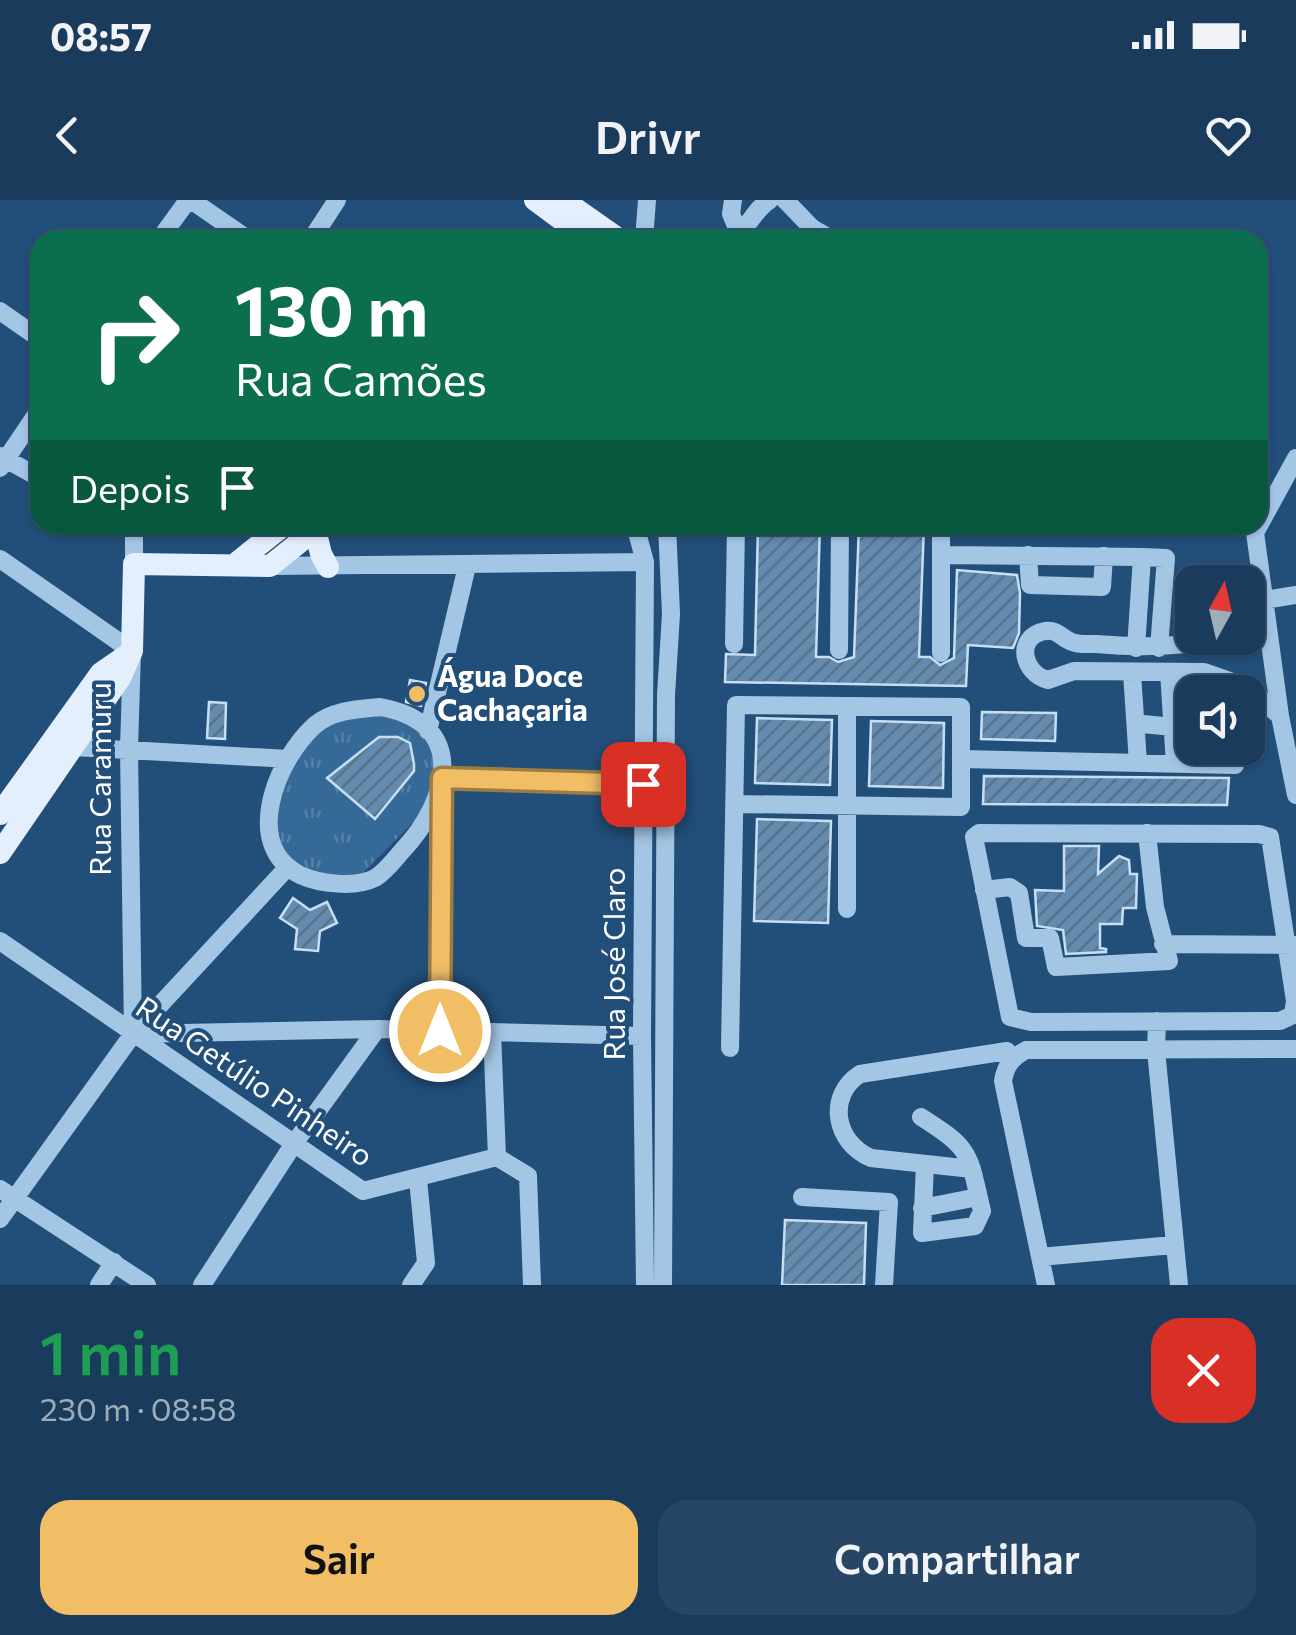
<!DOCTYPE html>
<html lang="pt">
<head>
<meta charset="utf-8">
<style>
	:root { --surface:#1a3b5c; --page:#274665; --text:#f1f3f6; --muted:#9fadbb; --line:#385572; --accent:#f1be66 }
	body { margin:0; font-family:Commissioner,sans-serif; background:var(--page); color:var(--text); height:100vh; display:flex; flex-direction:column; font-size:38px; white-space:nowrap }
	* { box-sizing:border-box; margin:0 }
	p { font-size:32px; color:var(--muted) }
	.icon { flex:none; width:55px; height:55px; fill:none; stroke:currentColor; stroke-width:2; stroke-linecap:round; stroke-linejoin:round }
	.map { position:relative; height:1085px; overflow:hidden }
	.drawer { display:flex; flex-direction:column; background:var(--surface); flex:1 }
	.drawer>* { flex:none }
	.guide { position:absolute; left:30px; top:30px; width:1238px; height:305px; border-radius:30px; box-shadow:0 2px 8px #0004,0 0 0 2px var(--line); background:#0b6e4f; color:#fff; overflow:hidden }
	.needle { width:65px; rotate:8deg }
	.fabs { position:absolute; left:1175px; top:365px; display:grid; gap:20px }
	.fabs a { display:grid; place-items:center; width:90px; height:90px; border-radius:20px; background:var(--surface); box-shadow:0 2px 8px #0004,0 0 0 2px var(--line); font-size:50px }
	.pin { position:absolute; display:grid; place-items:center; width:85px; height:85px; color:#fff; margin:-42px; border-radius:20px; box-shadow:0 5px 15px #0006 }
	.me { position:absolute; width:110px; margin:-55px; rotate:0deg; stroke-linejoin:round; filter:drop-shadow(0 0 8px #0008) }
	.turn { display:flex; align-items:center; gap:35px; height:210px; padding:0 40px; font-size:45px }
	.turn .icon { width:130px; height:130px; stroke-width:2.5 }
	.turn b { display:block; font-size:70px; line-height:85px }
	.then { display:flex; align-items:center; height:95px; padding:0 40px; background:#0003; gap:20px; font-size:38px }
	.round { display:grid; place-items:center; flex:none; width:105px; height:105px; border-radius:30px; background:var(--page) }
	.summary { display:flex; align-items:center; justify-content:space-between; height:170px; padding:0 40px }
	h1 { font-size:60px; font-weight:600; line-height:75px; color:#1e9e55 }
	.action { display:flex; gap:20px; margin-top:auto; padding:20px 40px }
	.action a { flex:1; height:115px; border-radius:30px; background:var(--accent); color:#111; font-size:40px; font-weight:600; line-height:115px; text-align:center }
	.action a+a { background:var(--page); color:var(--text) }
	.status { display:flex; justify-content:space-between; align-items:center; height:70px; padding:0 50px; background:var(--surface); direction:ltr }
	.status svg { height:28px; fill:currentColor }
	header { display:flex; justify-content:space-between; align-items:center; height:130px; padding:0 40px; background:var(--surface); font-size:45px; font-weight:600 }
	.map>svg:first-child { display:block }
	.park { fill:url(#park-tufts) }
	.building { fill:url(#building-hatch); stroke:#c7dff4; stroke-width:2.5 }
	.lines { fill:none; stroke-linecap:round; stroke-linejoin:round }
	.minor { stroke:#a4c6e5; stroke-width:18 }
	.major { stroke:#e4effd; stroke-width:22 }
	.route-casing { stroke:#9d7c42; stroke-width:25 }
	.route { stroke:#f1be66; stroke-width:18 }
	.poi-dot { fill:#f1be66; stroke:#224f7a; stroke-width:4 }
	.labels { text-anchor:middle; stroke-width:8; stroke-linejoin:round; paint-order:stroke }
	.poi-label { font-size:30px; font-weight:bold; fill:#fff; stroke:#224f7a; text-anchor:start }
	.street-label { font-size:30px; fill:#fff; stroke:#224f7a }
</style>
</head>
<body>
<div class="status"><b>08:57</b><svg viewBox="0 0 49 12"><path d="M0 12V9h3v3zM5 12V6h3v6zM10 12V3h3v9zM15 12V0h3v12zM26 1h20v11H26zM47 4h2v5h-2z"/></svg></div>
<header><svg class="icon" aria-label="back" viewBox="0 0 24 24"><path d="M15 5l-7 7 7 7"/></svg>Drivr<svg class="icon" aria-label="heart" viewBox="0 0 24 24"><path d="M12 20l-8-8c-3-5 5-10 8-4 3-6 11-1 8 4z"/></svg></header>
<div class="map">
<svg width="1296" height="1085" viewBox="0 0 1296 1085">
	<defs>
		<pattern id="park-tufts" width="24" height="20" patternUnits="userSpaceOnUse" patternTransform="scale(2.5)"><rect width="24" height="20" fill="#356a98"/><path d="M3 7l-1-3M5 7V3M7 7l1-3M15 17l-1-3M17 17v-4M19 17l1-3" fill="none" stroke="#5380a7"/></pattern>
		<pattern id="building-hatch" width="6" height="6" patternUnits="userSpaceOnUse" patternTransform="scale(2.5)"><rect width="6" height="6" fill="#638bb0"/><path d="M-1 1l2-2M0 6l6-6M5 7l2-2" fill="none" stroke="#5a7288"/></pattern>
	</defs>
	<rect width="100%" height="100%" fill="#224f7a"/>
	<path class="park" d="M 380,513 L 407,518 L 432,548 L 436,563 L 426,609 L 358,678 L 321,674 L 292,663 L 275,633 L 283,575 L 319,528 L 351,515 Z"/>
	<path class="building" d="M 758,325 L 820,325 L 816,457 L 829,457 L 838,462 L 854,457 L 859,325 L 924,325 L 919,457 L 930,457 L 940,465 L 954,458 L 957,370 L 1017,375 L 1020,393 L 1019,433 L 1013,448 L 968,445 L 966,486 L 725,482 L 726,454 L 755,455 Z
		M 410,480 L 426,483 L 421,506 L 406,502 Z
		M 209,502 L 226,503 L 225,539 L 207,538 Z
		M 982,512 L 1056,513 L 1055,541 L 981,539 Z
		M 757,518 L 832,520 L 830,585 L 755,583 Z
		M 871,521 L 944,523 L 943,588 L 869,586 Z
		M 379,537 L 398,537 L 410,543 L 414,564 L 414,571 L 375,619 L 327,578 Z
		M 984,576 L 1229,578 L 1227,605 L 983,604 Z
		M 757,619 L 831,621 L 828,723 L 754,721 Z
		M 1064,646 L 1099,646 L 1098,674 L 1119,656 L 1129,660 L 1130,674 L 1137,674 L 1136,708 L 1123,708 L 1122,724 L 1100,724 L 1100,748 L 1106,749 L 1106,752 L 1066,754 L 1063,730 L 1037,726 L 1035,690 L 1064,691 Z
		M 293,698 L 310,710 L 327,702 L 337,723 L 320,731 L 318,751 L 295,749 L 297,729 L 280,718 Z
		M 785,1020 L 866,1023 L 864,1085 L 782,1085 Z"/>
	<g class="lines">
		<path class="minor" d="M 191,0 L 249,40
			M 733,0 L 731,14 L 742,40
			M 785,0 L 812,28 L 833,40
			M 159,40 L 188,0
			M 311,40 L 337,0
			M 644,40 L 647,0
			M 732,40 C 748,30 753,10 770,0
			M 0,111 L 40,139
			M 0,256 L 40,278
			M 0,268 L 40,209
			M 635,325 L 645,362 L 642,836 L 645,1085
			M 1254,325 L 1280,516 L 1296,595
			M 1256,331 L 1296,258
			M 942,355 L 1142,357
			M 1028,355 L 1030,385 L 1102,387 L 1104,356
			M 0,359 L 132,451 L 129,549 L 133,834
			M 134,364 L 134,325
			M 270,366 L 645,362
			M 1265,400 L 1296,395
			M 1248,427 L 1265,400
			M 1229,438 C 1184,447 1141,448 1096,444 C 1089,444 1079,445 1072,442 C 1062,439 1058,429 1045,431 C 1014,437 1023,474 1048,480 L 1074,471 L 1204,472 L 1247,487 L 1280,516
			M 734,444 L 736,325
			M 1136,448 L 1142,357 L 1166,358 L 1159,448
			M 839,450 L 840,325
			M 941,453 L 941,325
			M 1169,472 L 1175,564
			M 1132,473 L 1138,563
			M 847,506 L 847,709
			M 380,507 C 469,523 450,600 402,651 C 394,660 385,672 375,678 C 355,688 320,684 300,675 C 241,645 277,559 315,525 C 333,510 359,509 380,507 Z
			M 1136,528 L 1143,524 L 1173,527
			M 428,531 L 467,366
			M 65,541 L 74,547 L 288,559
			M 961,559 L 1235,565
			M 442,578 L 643,584
			M 979,633 L 1259,634 L 1270,637 L 1295,801 L 1293,815 L 1280,821 L 1031,822 L 1010,817 L 974,637 Z
			M 984,690 L 1010,687 L 1019,693 L 1026,738 L 1050,738 L 1056,767 L 1169,761 L 1155,707 L 1147,633
			M 0,741 L 363,991 L 497,957
			M 1163,744 L 1296,745
			M 1157,821 L 1156,850 L 1179,1085
			M 440,831 L 442,602
			M 492,832 L 497,957 L 528,976 L 532,1085
			M 133,834 L 377,829 L 642,836
			M 730,848 L 736,505 L 961,507 L 961,607 L 735,604
			M 921,917 C 973,950 968,953 982,1011 L 975,1026 L 922,1033 L 925,964
			M 972,969 L 871,958 C 835,943 826,896 860,874 L 1007,851
			M 0,989 L 147,1085
			M 802,997 L 889,1002 L 884,1085
			M 922,1008 L 978,997
			M 0,1019 L 133,834 L 287,668
			M 1040,1057 L 1173,1045
			M 99,1085 L 114,1062
			M 202,1085 L 293,945 L 377,829
			M 411,1085 L 426,1063 L 418,979
			M 663,1085 L 666,495 L 671,414 L 667,325
			M 1046,1085 L 1003,881 C 1006,864 1012,858 1026,850 L 1296,849"/>
		<path class="major" d="M 535,0 L 589,40
			M 563,0 L 620,40
			M 315,329 L 321,354 L 328,367
			M 234,365 L 284,325
			M 0,614 L 101,473 L 130,453
			M 0,653 L 120,478 L 132,451 L 134,364 L 270,366 L 321,325"/>
	</g>
	<g class="lines">
		<g class="route-casing">
			<path id="route" d="M 440,831 L 442,578 L 643,584"/>
		</g>
		<use href="#route" class="route"/>
	</g>
	<circle class="poi-dot" cx="417" cy="494" r="10"/>
	<g class="labels">
		<g class="poi-label">
			<text x="437" y="487">Água Doce<tspan x="437" dy="34">Cachaçaria</tspan></text>
		</g>
		<g class="street-label">
			<text transform="translate(101 579) rotate(-90)" y="10">Rua Caramuru</text>
			<text transform="translate(615 764) rotate(-90)" y="10">Rua José Claro</text>
			<text transform="translate(254 882) rotate(34)" y="10">Rua Getúlio Pinheiro</text>
		</g>
	</g>
</svg>
<div class="fabs">
<a><svg class="needle" viewBox="-14 -14 28 28"><path d="M0-13l5 13h-10z" fill="#e53935"/><path d="M0 13l5-13h-10z" fill="#9fadbb"/></svg></a>
<a><svg class="icon" aria-label="sound" viewBox="0 0 24 24"><path d="M4 9h4l5-4v14l-5-4H4zM17 9q2 3 0 6"/></svg></a>
</div>
<div class="pin" style="left:643px;top:584px;background:#d93025"><svg class="icon" aria-label="arrive" viewBox="0 0 24 24"><path d="M6 21V4h12l-3 4 3 4H6"/></svg></div>
<svg class="me" style="left:440px;top:831px" viewBox="-20 -20 40 40"><circle r="17" fill="#f1be66" stroke="#fff" stroke-width="3"/><path d="M0-11L8 9 0 5-8 9z" fill="#fff"/></svg>
<div class="guide">
<div class="turn"><svg class="icon" aria-label="right" viewBox="0 0 24 24"><path d="M7 20v-9h11M14 6l5 5-5 5"/></svg><div><b>130 m</b>Rua Camões</div></div>
<div class="then">Depois<svg class="icon" aria-label="arrive" viewBox="0 0 24 24"><path d="M6 21V4h12l-3 4 3 4H6"/></svg></div>
</div>
</div>
<section class="drawer">
<div class="summary"><div><h1>1 min</h1><p>230 m · 08:58</p></div><a class="round" style="background:#d93025;color:#fff"><svg class="icon" aria-label="close" viewBox="0 0 24 24"><path d="M6 6l12 12M18 6L6 18"/></svg></a></div>
<div class="action"><a>Sair</a><a>Compartilhar</a></div>
</section>
</body>
</html>
